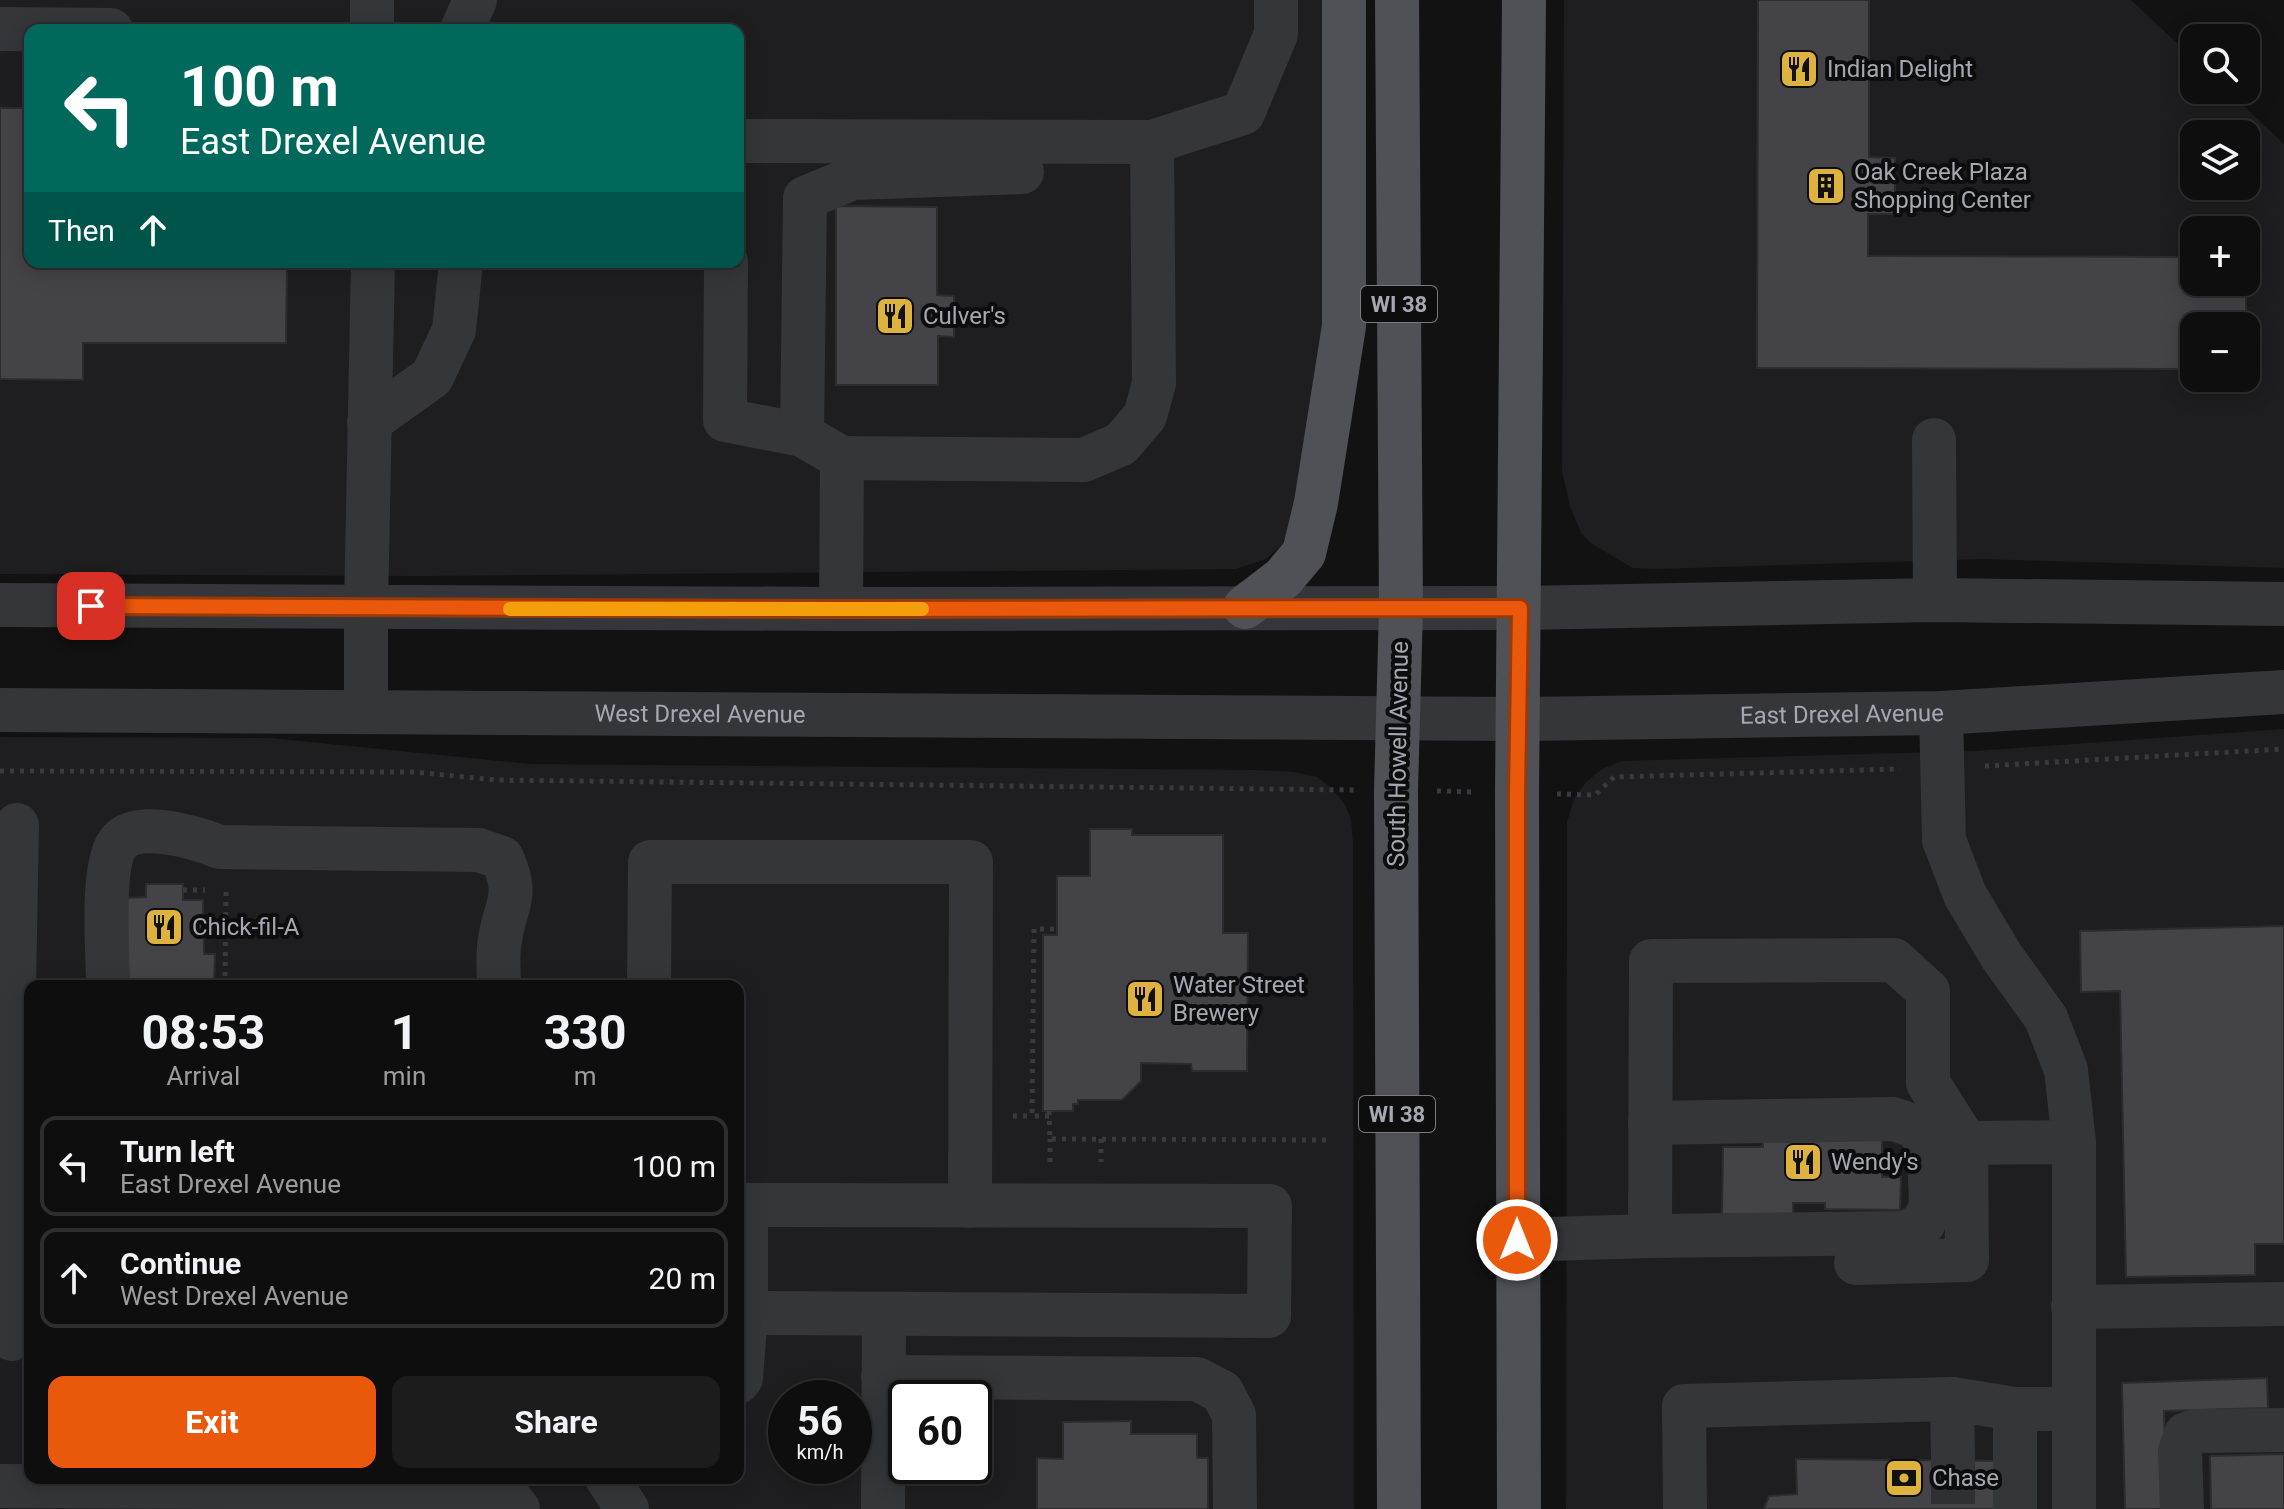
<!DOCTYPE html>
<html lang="en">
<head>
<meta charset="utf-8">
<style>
	:root { --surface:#0e0e0e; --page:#1c1c1c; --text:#f1f3f6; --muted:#9b9c9e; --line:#2e2e2e; --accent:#ea580c }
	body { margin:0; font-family:Roboto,sans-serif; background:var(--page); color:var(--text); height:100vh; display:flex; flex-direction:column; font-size:30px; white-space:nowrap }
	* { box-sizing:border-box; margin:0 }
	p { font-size:26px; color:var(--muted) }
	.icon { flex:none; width:44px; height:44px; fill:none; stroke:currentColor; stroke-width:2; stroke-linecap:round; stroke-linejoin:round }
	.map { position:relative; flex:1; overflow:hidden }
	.details { position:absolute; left:24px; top:980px; width:720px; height:504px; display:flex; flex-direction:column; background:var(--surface); border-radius:16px; box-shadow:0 4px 20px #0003,0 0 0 2px var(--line) }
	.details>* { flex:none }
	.banner { position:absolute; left:24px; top:24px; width:720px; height:244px; border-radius:16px; box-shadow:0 4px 20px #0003,0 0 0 2px var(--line); background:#00695c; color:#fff; overflow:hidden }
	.controls { position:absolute; left:2180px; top:24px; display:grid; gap:16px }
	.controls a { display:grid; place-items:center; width:80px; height:80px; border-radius:16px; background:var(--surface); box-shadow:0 4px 20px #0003,0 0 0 2px var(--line); font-size:40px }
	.speed { position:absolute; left:768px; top:1380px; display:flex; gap:16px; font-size:40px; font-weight:700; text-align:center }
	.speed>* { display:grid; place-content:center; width:104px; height:104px; border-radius:50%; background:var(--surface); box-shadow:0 4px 20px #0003,0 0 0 2px var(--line); line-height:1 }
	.speed small { font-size:20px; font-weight:400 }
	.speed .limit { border:4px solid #111; border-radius:12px; background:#fff; color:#111 }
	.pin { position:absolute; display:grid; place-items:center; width:68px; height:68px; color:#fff; margin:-34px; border-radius:16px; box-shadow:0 4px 12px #0006 }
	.me { position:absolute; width:88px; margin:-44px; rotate:0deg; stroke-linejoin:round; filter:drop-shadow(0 0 6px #0008) }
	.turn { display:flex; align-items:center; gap:28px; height:168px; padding:0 24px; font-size:36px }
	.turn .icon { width:104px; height:104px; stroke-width:2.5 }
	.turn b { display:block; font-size:56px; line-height:68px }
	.then { display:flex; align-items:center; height:76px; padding:0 24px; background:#0003; gap:16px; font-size:30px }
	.eta { display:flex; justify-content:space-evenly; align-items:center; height:136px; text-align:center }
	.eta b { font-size:48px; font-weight:700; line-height:56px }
	.primary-button { display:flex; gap:16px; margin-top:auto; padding:16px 24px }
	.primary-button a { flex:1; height:92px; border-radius:16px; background:var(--accent); color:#fff; font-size:32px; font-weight:700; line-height:92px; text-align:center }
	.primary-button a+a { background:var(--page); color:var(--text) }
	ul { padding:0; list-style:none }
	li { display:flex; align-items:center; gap:24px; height:100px; margin:0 16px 12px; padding:0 8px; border:4px solid var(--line); border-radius:16px }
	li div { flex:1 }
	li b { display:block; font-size:30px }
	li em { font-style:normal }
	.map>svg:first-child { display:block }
	.built { fill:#1e1e20; fill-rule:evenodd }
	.building { fill:#444448; stroke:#2c2c2f; stroke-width:2 }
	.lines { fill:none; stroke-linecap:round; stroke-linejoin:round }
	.minor-tunnel { stroke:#2f3033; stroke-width:44; stroke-dasharray:44 22; stroke-linecap:butt }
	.path { stroke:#393a3f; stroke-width:5; stroke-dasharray:4 6; stroke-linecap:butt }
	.minor { stroke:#35363a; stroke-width:44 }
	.major { stroke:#4f5156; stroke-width:44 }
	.route-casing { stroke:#983908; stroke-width:20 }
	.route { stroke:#ea580c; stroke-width:14 }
	.slow { stroke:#f59e0b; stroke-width:14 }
	.labels { text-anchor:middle; stroke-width:8; stroke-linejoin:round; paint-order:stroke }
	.shield { fill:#0d0d0e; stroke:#777a81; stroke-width:2 }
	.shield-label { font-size:22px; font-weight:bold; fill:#a5a8b2 }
	.poi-label { font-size:24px; fill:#a5a8b2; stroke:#0d0d0e; text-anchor:start }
	.street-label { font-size:24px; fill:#a5a8b2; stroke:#0d0d0e }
</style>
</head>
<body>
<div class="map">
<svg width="2284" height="1509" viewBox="0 0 2284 1509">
	<rect width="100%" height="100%" fill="#121213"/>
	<path class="built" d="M 0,0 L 1331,0 L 1334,319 L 1285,542 L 1266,559 L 1236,569 L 421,576 L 0,574 ZM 30,30 L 738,30 L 738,262 L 30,262 Z
		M 1564,0 L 2131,0 L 2194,59 L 2194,90 L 2227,90 L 2284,144 L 2284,568 L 1983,559 L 1655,569 L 1633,568 L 1592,544 L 1581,533 L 1570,506 L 1562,471 ZM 2194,134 L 2246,134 L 2246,186 L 2194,186 ZM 2194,230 L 2246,230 L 2246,282 L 2194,282 ZM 2194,326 L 2246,326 L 2246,378 L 2194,378 Z
		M 2284,729 L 2284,1509 L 1566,1509 L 1567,822 L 1574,799 L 1586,782 L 1602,769 L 1622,761 L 1975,751 Z
		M 0,737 L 270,738 L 531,764 L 1256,770 L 1294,772 L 1317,777 L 1329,786 L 1344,803 L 1351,819 L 1353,843 L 1354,1509 L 0,1509 ZM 30,986 L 738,986 L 738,1478 L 30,1478 ZM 786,1398 L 854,1398 L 854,1466 L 786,1466 ZM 906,1398 L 974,1398 L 974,1466 L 906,1466 Z"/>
	<path class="building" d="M 1758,0 L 1869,0 L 1869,157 L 1895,158 L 1895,214 L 1868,214 L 1868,256 L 2194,257 L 2194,282 L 2246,282 L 2246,326 L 2194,326 L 2194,369 L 1757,368 Z
		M 0,108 L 30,108 L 30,262 L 287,262 L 286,343 L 83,343 L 83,380 L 0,379 Z
		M 836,206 L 937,207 L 937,295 L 954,296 L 954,337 L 938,336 L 938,385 L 836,385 Z
		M 1090,829 L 1132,829 L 1132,835 L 1223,835 L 1223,933 L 1248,933 L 1247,1071 L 1192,1071 L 1191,1064 L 1141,1063 L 1141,1081 L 1122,1100 L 1078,1100 L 1078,1104 L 1073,1104 L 1073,1111 L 1043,1111 L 1043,935 L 1057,935 L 1057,876 L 1090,876 Z
		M 146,884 L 183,884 L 183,900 L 203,900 L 204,954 L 215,954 L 214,986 L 119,986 L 125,898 L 146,897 Z
		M 2284,926 L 2284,1244 L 2255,1244 L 2255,1275 L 2126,1277 L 2120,991 L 2081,992 L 2080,931 Z
		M 1882,1136 L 1882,1177 L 1901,1177 L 1900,1210 L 1825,1209 L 1825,1203 L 1793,1203 L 1793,1215 L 1722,1214 L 1723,1147 L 1763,1147 L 1763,1138 Z
		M 2267,1378 L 2268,1408 L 2164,1411 L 2167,1509 L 2125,1509 L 2122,1383 Z
		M 982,1379 L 981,1457 L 974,1457 L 974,1398 Z
		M 1131,1421 L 1131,1434 L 1197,1434 L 1197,1458 L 1208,1458 L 1208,1509 L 1037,1509 L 1037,1458 L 1063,1459 L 1063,1422 Z
		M 2284,1454 L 2284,1509 L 2211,1509 L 2210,1456 Z
		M 1796,1459 L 2012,1461 L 2011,1509 L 1764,1509 L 1769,1496 L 1797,1494 Z"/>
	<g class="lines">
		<path class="minor-tunnel" d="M 1953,1460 L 1953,1509"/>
		<path class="path" d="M 1985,766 L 2284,749
			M 0,771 L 415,772 L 495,780 L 1355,790
			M 1437,791 L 1475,792
			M 1557,794 L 1595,795 L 1614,777 L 1900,769
			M 183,890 L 205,890
			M 225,986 L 226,891
			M 1049,1111 L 1050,1139 L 1326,1140
			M 1013,1116 L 1032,1116
			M 1049,1116 L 1032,1116 L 1034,929 L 1057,929
			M 1101,1139 L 1101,1162
			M 1050,1162 L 1050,1139"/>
		<g class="minor">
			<path d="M 372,0 L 372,30"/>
			<path d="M 0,29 L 111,30"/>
			<path d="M 462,30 L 475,0"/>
			<path d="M 738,141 L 1152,142 L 1243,113 L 1276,34 L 1276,0"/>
			<path d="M 726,262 L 725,420 L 802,435 L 842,458 L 841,609"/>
			<path d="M 369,422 L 432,377 L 454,330 L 461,262"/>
			<path d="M 802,435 L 805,198 L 853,178 L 1022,172"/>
			<path d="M 1934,440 L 1935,600"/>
			<path d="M 842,458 L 1084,460 L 1121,444 L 1145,416 L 1154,383 L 1152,142"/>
			<path d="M 0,605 L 841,609 L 1520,608 L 1935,600 L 2284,604"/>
			<path id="s1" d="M 0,710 L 1518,719 L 1941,713 L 2284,692"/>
			<path d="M 366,712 L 366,609 L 373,262"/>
			<path d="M 1941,713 L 1944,840 L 1965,895 L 2002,957 L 2046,1018 L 2066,1070 L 2074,1142 L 2074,1509"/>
			<path d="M 108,986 C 108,955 100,861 120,841 C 140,820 197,838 220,847 L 479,850 L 502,858 C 520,898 505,904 500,940 C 497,955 499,971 499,986"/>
			<path d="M 649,986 L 650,862 L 971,862 L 970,1206"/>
			<path d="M 1650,1123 L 1893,1119 L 1914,1126 L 1929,1143 L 1931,1206 L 1923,1224 L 1905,1233 L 1650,1236"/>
			<path d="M 738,1205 L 1270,1206 L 1269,1316 L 746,1313"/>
			<path d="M 1517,1240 L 1650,1236 L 1651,961 L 1894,960 L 1928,991 L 1928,1083 L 1966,1143 L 2074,1142"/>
			<path d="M 1856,1263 L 1967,1260 L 1966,1143"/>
			<path d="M 2073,1307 L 2284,1304"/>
			<path d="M 12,1339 L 11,1150 L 17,825"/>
			<path d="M 883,1377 L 1197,1379 L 1222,1392 L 1234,1415 L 1235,1509"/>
			<path d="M 738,1382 L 741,1378 L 746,1313 L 746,1205"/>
			<path d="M 1952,1399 L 1953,1460"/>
			<path d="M 607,1478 L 627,1509"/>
			<path d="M 0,1486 L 465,1488 L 509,1498 L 518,1509"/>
			<path d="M 883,1509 L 884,1314"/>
			<path d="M 1685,1509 L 1684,1406 L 1952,1399 L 2015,1409 L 2073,1409"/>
			<path d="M 2015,1509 L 2015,1409"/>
			<path d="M 2182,1509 L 2180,1451 L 2186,1434 L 2196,1431 L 2284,1430"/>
		</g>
		<path class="major" d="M 1397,0 L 1401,609 L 1396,790 L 1399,1509
			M 1245,607 L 1283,578 L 1304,553 L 1316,503 L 1344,326 L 1344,0
			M 1519,1509 L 1517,793 L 1524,0"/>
	</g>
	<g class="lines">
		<g class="route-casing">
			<path id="route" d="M 91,606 L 841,609 L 1520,608 L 1517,793 L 1517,1240"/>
		</g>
		<use href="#route" class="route"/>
		<path class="slow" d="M 510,609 L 922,609"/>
	</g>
	<defs>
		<g id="restaurant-square" transform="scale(2)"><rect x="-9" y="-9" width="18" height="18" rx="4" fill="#deb23f" stroke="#0d0d0e"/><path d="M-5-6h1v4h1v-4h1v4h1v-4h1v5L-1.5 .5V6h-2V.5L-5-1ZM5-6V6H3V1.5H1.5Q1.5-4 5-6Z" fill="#111"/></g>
		<g id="building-square" transform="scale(2)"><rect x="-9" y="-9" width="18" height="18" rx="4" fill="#deb23f" stroke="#0d0d0e"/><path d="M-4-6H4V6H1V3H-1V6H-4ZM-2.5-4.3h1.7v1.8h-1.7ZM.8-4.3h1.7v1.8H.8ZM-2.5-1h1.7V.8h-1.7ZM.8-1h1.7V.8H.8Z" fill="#111"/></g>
		<g id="bank-square" transform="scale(2)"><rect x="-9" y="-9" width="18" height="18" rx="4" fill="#deb23f" stroke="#0d0d0e"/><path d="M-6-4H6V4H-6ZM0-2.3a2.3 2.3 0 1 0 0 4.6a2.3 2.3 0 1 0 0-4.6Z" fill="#111"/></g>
	</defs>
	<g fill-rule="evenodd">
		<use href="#restaurant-square" x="1799" y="69"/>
		<use href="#building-square" x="1826" y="186"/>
		<use href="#restaurant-square" x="895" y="316"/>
		<use href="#restaurant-square" x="164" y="927"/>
		<use href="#restaurant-square" x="1145" y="999"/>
		<use href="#restaurant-square" x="1803" y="1162"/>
		<use href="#bank-square" x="1904" y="1478"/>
	</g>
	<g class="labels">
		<g class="shield">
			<rect x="1361" y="286" width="76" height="36" rx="6"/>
			<rect x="1359" y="1096" width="76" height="36" rx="6"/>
		</g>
		<g class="shield-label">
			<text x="1399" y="312">WI 38</text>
			<text x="1397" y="1122">WI 38</text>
		</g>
		<g class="poi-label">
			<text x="1827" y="77">Indian Delight</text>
			<text x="1854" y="180">Oak Creek Plaza<tspan x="1854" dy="28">Shopping Center</tspan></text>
			<text x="923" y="324">Culver's</text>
			<text x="192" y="935">Chick-fil-A</text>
			<text x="1173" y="993">Water Street<tspan x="1173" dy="28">Brewery</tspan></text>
			<text x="1831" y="1170">Wendy's</text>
			<text x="1932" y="1486">Chase</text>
		</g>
		<g class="street-label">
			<text dy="8" stroke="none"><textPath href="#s1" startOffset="700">West Drexel Avenue</textPath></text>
			<text dy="8" stroke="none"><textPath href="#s1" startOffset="1842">East Drexel Avenue</textPath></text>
			<text transform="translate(1398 754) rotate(-89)" y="8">South Howell Avenue</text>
		</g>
	</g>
</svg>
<div class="controls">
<a><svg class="icon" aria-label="search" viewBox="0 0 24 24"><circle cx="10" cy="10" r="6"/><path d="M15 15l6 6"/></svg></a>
<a><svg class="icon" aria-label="layers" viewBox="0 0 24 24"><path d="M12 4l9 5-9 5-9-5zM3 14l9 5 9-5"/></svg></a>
<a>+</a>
<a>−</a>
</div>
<div class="speed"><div>56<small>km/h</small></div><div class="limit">60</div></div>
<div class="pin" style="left:91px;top:606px;background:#d93025"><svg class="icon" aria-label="arrive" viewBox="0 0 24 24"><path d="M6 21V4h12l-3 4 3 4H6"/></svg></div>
<svg class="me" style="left:1517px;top:1240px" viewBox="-20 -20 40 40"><circle r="17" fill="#ea580c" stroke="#fff" stroke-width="3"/><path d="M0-11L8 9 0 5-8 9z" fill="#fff"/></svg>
<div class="banner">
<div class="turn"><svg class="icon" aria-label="left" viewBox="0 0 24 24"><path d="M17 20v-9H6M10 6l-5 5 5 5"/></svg><div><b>100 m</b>East Drexel Avenue</div></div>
<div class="then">Then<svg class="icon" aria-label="ahead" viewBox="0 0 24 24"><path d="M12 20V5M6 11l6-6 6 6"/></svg></div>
</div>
<section class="details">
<div class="eta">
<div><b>08:53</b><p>Arrival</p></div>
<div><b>1</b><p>min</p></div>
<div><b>330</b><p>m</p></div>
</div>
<ul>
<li><svg class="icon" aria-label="left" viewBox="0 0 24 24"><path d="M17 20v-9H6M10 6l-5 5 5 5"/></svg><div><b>Turn left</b><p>East Drexel Avenue</p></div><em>100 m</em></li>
<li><svg class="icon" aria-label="ahead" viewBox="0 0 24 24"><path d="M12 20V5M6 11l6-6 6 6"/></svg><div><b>Continue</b><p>West Drexel Avenue</p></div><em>20 m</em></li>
</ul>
<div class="primary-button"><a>Exit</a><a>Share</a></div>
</section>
</div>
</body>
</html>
